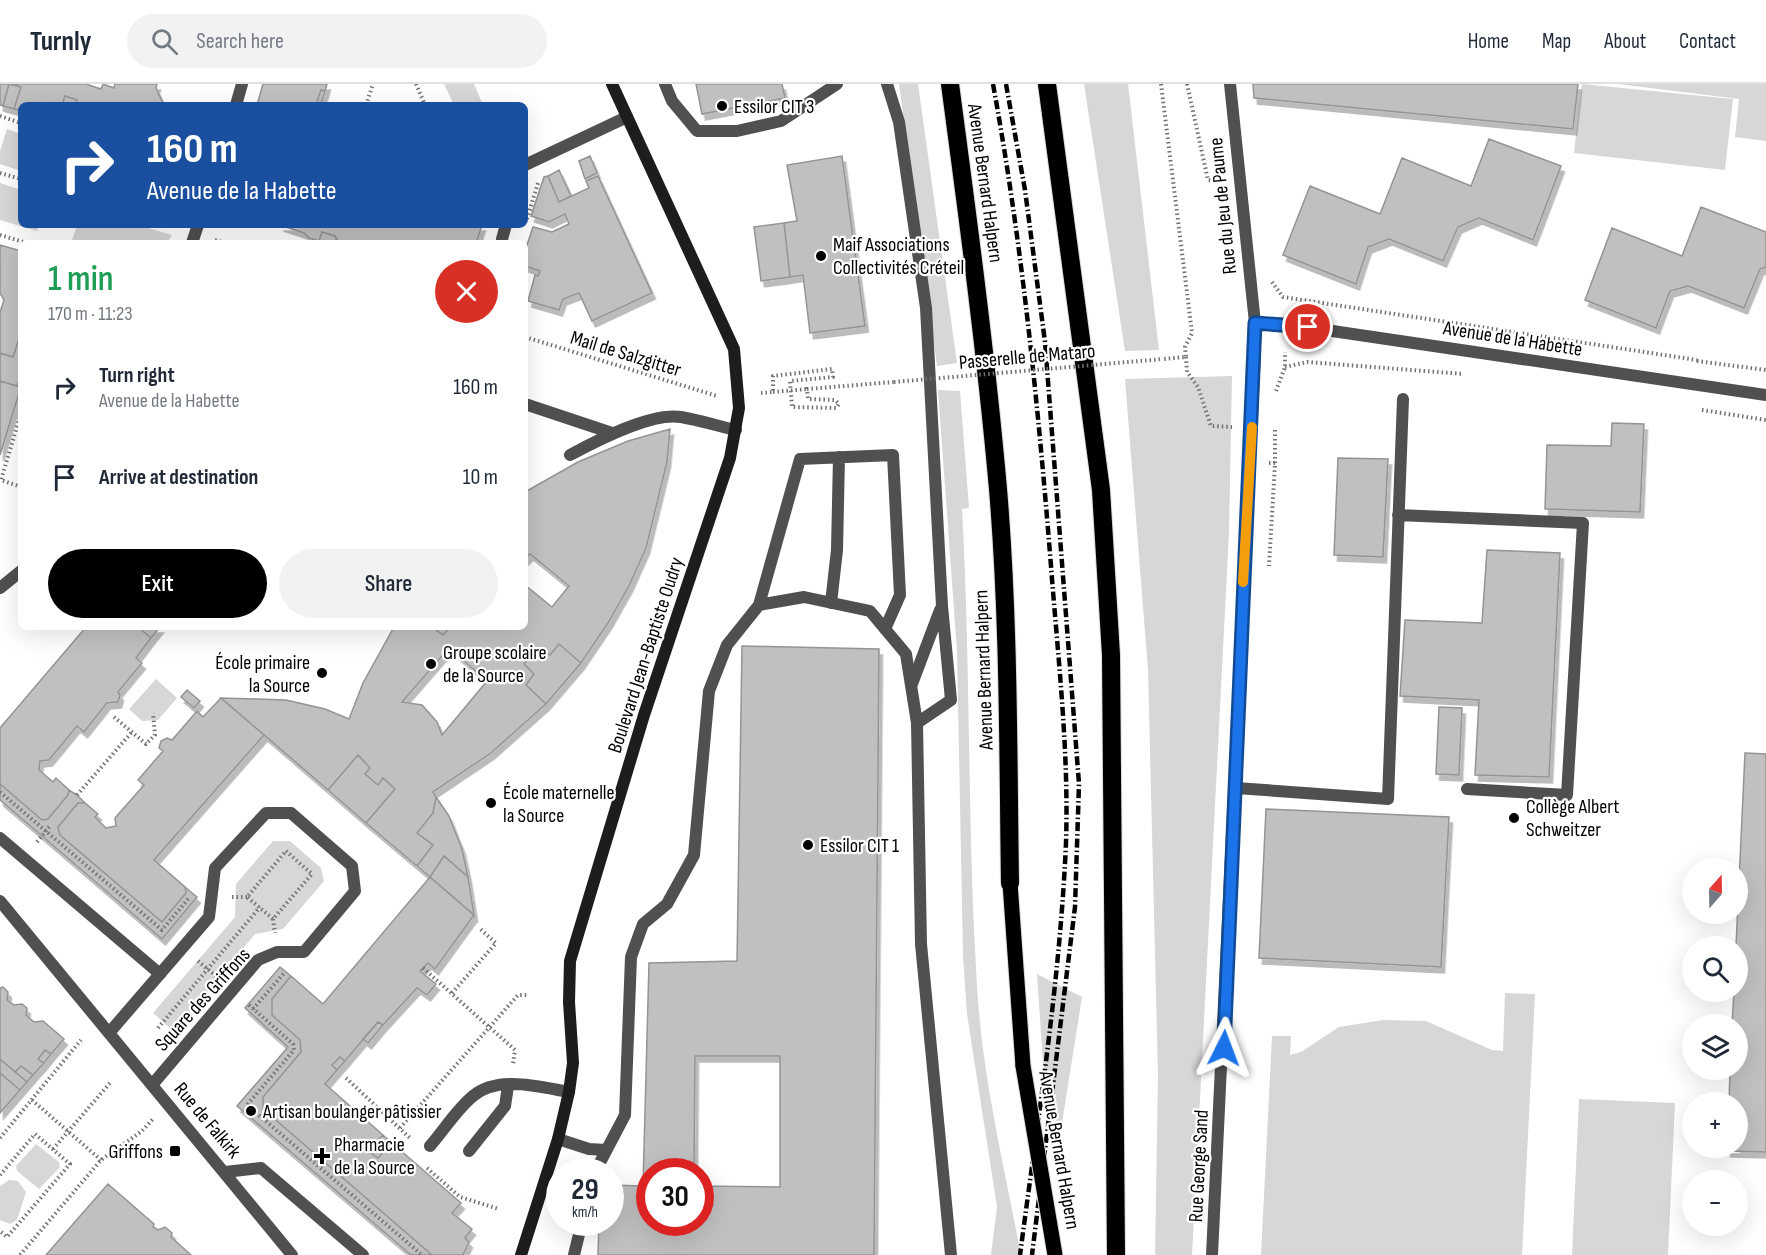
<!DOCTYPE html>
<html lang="en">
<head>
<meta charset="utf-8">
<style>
	:root { --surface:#fff; --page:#f2f2f3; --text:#1f2937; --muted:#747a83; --line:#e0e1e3; --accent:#000 }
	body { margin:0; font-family:"Sofia Sans Condensed",sans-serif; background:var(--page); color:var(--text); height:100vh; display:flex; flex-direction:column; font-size:22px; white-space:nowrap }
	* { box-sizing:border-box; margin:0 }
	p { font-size:20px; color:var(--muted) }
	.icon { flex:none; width:33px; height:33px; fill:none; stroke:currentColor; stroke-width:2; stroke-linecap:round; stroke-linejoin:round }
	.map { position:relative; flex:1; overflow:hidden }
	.sheet { position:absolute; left:18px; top:156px; width:510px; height:390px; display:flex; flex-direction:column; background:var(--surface); border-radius:9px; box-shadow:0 6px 24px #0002 }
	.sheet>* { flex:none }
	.hud { position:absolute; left:18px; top:18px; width:510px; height:126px; border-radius:9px; box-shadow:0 6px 24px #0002; background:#1a4fa0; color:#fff; overflow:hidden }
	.needle { width:39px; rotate:20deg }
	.buttons { position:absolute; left:1682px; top:774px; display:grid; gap:12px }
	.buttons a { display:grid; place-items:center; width:66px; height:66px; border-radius:50%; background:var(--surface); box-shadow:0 6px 24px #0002; font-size:30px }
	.speed { position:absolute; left:546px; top:1074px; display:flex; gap:12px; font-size:30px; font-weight:700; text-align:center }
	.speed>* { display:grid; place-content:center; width:78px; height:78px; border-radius:50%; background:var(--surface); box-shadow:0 6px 24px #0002; line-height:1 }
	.speed small { font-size:15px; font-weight:400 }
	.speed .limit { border:9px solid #d22; background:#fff; color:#111 }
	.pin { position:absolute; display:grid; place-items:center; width:51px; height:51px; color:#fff; margin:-26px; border:3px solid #fff; border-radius:50%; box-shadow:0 2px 6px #0007 }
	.me { position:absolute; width:66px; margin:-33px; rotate:3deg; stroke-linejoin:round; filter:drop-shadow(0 0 4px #0008) }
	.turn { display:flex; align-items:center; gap:21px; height:126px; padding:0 30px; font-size:27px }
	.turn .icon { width:78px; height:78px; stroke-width:2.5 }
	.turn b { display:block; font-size:42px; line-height:51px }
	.round { display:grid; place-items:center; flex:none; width:63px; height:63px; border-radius:32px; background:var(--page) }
	.overview { display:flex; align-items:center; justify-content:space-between; height:102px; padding:0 30px }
	h1 { font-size:36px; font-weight:600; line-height:45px; color:#1e9e55 }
	.cta { display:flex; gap:12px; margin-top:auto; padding:12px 30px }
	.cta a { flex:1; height:69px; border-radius:36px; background:var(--accent); color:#fff; font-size:24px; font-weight:600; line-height:69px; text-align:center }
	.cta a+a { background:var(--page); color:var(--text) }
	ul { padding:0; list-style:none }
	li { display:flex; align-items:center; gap:18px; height:90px; padding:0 30px }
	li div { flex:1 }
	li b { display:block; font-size:22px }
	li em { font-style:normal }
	header { display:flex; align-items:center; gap:36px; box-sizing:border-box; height:84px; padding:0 30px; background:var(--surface); border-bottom:2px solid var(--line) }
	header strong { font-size:28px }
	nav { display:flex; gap:33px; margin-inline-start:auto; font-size:21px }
	.search { width:420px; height:54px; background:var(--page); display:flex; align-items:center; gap:15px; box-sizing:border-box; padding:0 21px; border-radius:33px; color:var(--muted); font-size:22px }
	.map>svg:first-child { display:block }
	.green { fill:#d7d7d7 }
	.building { fill:#c0c0c0; stroke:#949494; stroke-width:1.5; fill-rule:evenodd; filter:url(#shadow) }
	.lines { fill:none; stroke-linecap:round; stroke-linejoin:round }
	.primary-casing { stroke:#dbdbdb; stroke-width:17 }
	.highway-casing { stroke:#dbdbdb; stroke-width:20 }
	.path { stroke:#727272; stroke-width:4; stroke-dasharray:1.5 3; stroke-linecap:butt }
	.lane { stroke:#505050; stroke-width:12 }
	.street { stroke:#505050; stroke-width:12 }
	.secondary { stroke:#1d1d1d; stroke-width:12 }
	.primary { stroke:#000; stroke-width:15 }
	.highway { stroke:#000; stroke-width:18 }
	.rail { stroke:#000; stroke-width:4.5; stroke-dasharray:9 3 1.5 3; stroke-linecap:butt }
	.primary-bridge-casing { stroke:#dbdbdb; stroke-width:17; stroke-linecap:butt }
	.path-bridge { stroke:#727272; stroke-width:4; stroke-dasharray:1.5 3; stroke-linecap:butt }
	.primary-bridge { stroke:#000; stroke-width:15 }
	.route-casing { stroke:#114b97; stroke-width:15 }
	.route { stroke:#1a73e8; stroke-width:10 }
	.slow { stroke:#f59e0b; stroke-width:10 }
	.poi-dot { fill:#000; stroke:#fff; stroke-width:2 }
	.labels { text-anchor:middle; stroke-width:4.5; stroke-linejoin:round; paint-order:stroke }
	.poi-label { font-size:20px; fill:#000; stroke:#fff; text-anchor:start }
	.street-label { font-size:20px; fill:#000; stroke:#fff }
</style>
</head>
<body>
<header>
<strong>Turnly</strong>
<div class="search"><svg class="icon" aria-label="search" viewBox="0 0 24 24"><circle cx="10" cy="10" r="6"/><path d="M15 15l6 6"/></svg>Search here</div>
<nav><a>Home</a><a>Map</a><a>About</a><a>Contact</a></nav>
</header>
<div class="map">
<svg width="1766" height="1171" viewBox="0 0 1766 1171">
	<defs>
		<filter id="shadow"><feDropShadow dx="3.5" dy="6" stdDeviation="0" flood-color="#0004"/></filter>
	</defs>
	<rect width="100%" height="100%" fill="#fff"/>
	<path class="green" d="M 444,0 L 474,0 L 483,21 L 454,21 Z
		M 899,0 L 918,0 L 957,279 L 937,282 Z
		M 1084,0 L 1128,0 L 1159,266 L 1125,267 Z
		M 1582,0 L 1733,15 L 1725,86 L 1574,69 Z
		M 1618,0 L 1766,0 L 1766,57 L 1735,53 L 1739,15 Z
		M 7,45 L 21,50 L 21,87 L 0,80 L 0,67 Z
		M 0,99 L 21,106 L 21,141 L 39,141 L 37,147 L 0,136 Z
		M 77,141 L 138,141 L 172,151 L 167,159 L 71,159 Z
		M 1232,292 L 1229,448 L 1192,1171 L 1155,1171 L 1158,991 L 1148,586 L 1125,295 Z
		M 938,306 L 960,307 L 969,424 L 962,425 C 971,584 967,743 977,902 C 982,992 1004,1082 1021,1171 L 991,1171 L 997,1123 L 967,930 L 963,872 L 957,567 Z
		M 156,595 L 177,614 L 158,636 L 142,637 L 129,625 Z
		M 273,757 L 290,757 L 321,784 L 324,797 L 283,845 L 255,850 L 174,948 L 153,929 L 235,833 L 236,800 Z
		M 1037,890 L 1082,913 L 1060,1052 L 1043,979 Z
		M 1505,909 L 1535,910 L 1522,1171 L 1261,1171 L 1272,952 L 1291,952 L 1290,971 L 1301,968 L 1339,943 L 1383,936 L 1426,937 L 1492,966 L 1503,967 Z
		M 1579,1015 L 1675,1019 L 1668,1171 L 1572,1171 Z
		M 36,1060 L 59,1078 L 60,1083 L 39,1105 L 17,1087 L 16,1082 Z
		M 9,1096 L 18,1097 L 26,1108 L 17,1136 L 10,1140 L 0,1136 L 0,1102 Z"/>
	<path class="building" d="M 0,0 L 9,0 L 3,22 L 0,21 Z
		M 9,0 L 21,3 L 14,25 L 3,22 Z
		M 11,0 L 86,0 L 101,5 L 103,0 L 114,4 L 115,0 L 157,0 L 156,4 L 163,19 L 170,21 L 75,21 L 77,16 L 65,12 L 62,21 L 21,21 L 21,27 L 14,25 L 21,3 Z
		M 263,0 L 327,0 L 325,7 L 321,6 L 317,18 L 320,21 L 257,21 Z
		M 696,0 L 782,0 L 785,14 L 702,30 Z
		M 1253,0 L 1578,0 L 1573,45 L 1254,14 Z
		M 321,6 L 325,7 L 321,20 L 317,18 Z
		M 65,12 L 77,16 L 75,21 L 62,21 Z
		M 1489,55 L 1561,82 L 1533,156 L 1479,134 L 1458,143 L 1443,177 L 1389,155 L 1368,163 L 1356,200 L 1283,171 L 1310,102 L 1380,130 L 1402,74 L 1471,102 Z
		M 590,72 L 597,89 L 585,95 L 579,77 Z
		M 842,72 L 865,242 L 810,249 L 803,191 L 790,193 L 784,139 L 797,137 L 787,81 Z
		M 559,86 L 571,112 L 559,118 L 548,92 Z
		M 548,92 L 559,118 L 589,104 L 586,97 L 598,92 L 652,209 L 592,237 L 579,209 L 563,215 L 559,226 L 528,217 L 535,191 L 538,192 L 540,187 L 525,182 L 525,167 L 533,143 L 552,148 L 569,140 L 565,130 L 549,138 L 531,132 L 544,93 Z
		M 1701,123 L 1766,148 L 1766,183 L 1760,185 L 1744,224 L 1688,202 L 1670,207 L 1656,244 L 1585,216 L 1612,144 L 1682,172 Z
		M 784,139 L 790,193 L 761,197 L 754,143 Z
		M 280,141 L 482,141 L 476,159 L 339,159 L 335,152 L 322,148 L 319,157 L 309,154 L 304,149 Z
		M 322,148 L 335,152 L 337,158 L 319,157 Z
		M 0,161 L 21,167 L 21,249 L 13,273 L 0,269 L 0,228 L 4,216 L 0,209 Z
		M 21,249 L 21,291 L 17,302 L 0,297 L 0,269 L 13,273 Z
		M 0,297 L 21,303 L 0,371 Z
		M 1612,339 L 1644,340 L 1640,428 L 1545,425 L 1547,361 L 1611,362 Z
		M 670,345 L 667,378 L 646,464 L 629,502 L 608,539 L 581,579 L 559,560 L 550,571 L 538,563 L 524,580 L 534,590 L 526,601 L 546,620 L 491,669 L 433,708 L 436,713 L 433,729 L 417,749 L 433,761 L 417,782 L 366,739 L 395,705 L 383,694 L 378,701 L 365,690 L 370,684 L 358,671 L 328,706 L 221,614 L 286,616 L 325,625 L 349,635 L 363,599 L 394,543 L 432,543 L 443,551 L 450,543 L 525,543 L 525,501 L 552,523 L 569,502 L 530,470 L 525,475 L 525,408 L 578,378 L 628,357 ZM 449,564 L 487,597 L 442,651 L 437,638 L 422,621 L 402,618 Z
		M 1338,374 L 1388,375 L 1383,473 L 1334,471 Z
		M 1487,466 L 1560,469 L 1549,693 L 1475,691 L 1479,616 L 1400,612 L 1405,536 L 1482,539 Z
		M 86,543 L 138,543 L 151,554 L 136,574 L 142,579 L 118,608 L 120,611 L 118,618 L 107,619 L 84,648 L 77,642 L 49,676 L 40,677 L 39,686 L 53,698 L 56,694 L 69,706 L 68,711 L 48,735 L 42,736 L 0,700 L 0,644 Z
		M 138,543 L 160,543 L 151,554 Z
		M 432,543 L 450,543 L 443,551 Z
		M 559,560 L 581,579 L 546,620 L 526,601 L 534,590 L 524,580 L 538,563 L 550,571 Z
		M 742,562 L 879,565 L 874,1171 L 598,1171 L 599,1138 L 610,1138 L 610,1101 L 643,1102 L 649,879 L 737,877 ZM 695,972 L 780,972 L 780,1103 L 700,1102 L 700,1138 L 650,1138 L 650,1088 L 694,1088 Z
		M 187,606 L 200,617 L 194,624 L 181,613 Z
		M 221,614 L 264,651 L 154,776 L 185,803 L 186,809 L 162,838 L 60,751 L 58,743 L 78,719 L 85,719 L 98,730 L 95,733 L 106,744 L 116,742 L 115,734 L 144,701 L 138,696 L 163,667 L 159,664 L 161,657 L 167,654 L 172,656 L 197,627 L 203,633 Z
		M 1439,623 L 1462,624 L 1459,691 L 1436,690 Z
		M 1745,669 L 1766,670 L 1766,1068 L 1727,1067 L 1727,1064 L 1737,1064 L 1737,1018 L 1729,1018 L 1730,986 L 1737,986 L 1737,940 L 1732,940 L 1734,908 L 1737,908 L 1736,862 Z
		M 358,671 L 370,684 L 365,690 L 378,701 L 383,694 L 395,705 L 366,739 L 328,706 Z
		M 0,700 L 42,736 L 48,735 L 68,711 L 69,706 L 77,711 L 85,719 L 78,719 L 58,743 L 60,751 L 162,838 L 186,809 L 185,803 L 197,813 L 162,855 L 0,716 Z
		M 436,713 L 449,732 L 462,765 L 468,793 L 444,772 L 430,793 L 417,782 L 433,761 L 417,749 L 433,729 Z
		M 1266,725 L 1449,733 L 1441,883 L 1259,874 Z
		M 444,772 L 468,793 L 474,831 L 430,793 Z
		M 430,793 L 474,831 L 435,885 L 428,879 L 420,887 L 436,900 L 427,911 L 417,904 L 383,941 L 378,938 L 345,977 L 340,973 L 332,981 L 337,986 L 325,1000 L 383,1051 L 368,1067 L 378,1074 L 392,1059 L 461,1119 L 452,1129 L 472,1145 L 465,1154 L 469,1158 L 463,1171 L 432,1171 L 263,1025 L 263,1013 L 301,968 L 300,956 L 272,931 L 272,915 L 291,892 L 323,920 Z
		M 280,883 L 291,892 L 272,915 L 272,931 L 300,956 L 301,968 L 263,1013 L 263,1025 L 432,1171 L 411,1171 L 237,1022 L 288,963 L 245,924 Z
		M 3,903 L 8,908 L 7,916 L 14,921 L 22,920 L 27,924 L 26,931 L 34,938 L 43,937 L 64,955 L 51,970 L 45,966 L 38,975 L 44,979 L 33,991 L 21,982 L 15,988 L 0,975 L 0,904 Z
		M 378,938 L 383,941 L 368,959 L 363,955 Z
		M 45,966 L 51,970 L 44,979 L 38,975 Z
		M 340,973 L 345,977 L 337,986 L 332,981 Z
		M 0,975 L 27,998 L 20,1006 L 0,989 Z
		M 21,982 L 33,991 L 27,998 L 15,988 Z
		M 0,989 L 20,1006 L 0,1029 Z
		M 383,1051 L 392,1059 L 378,1074 L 368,1067 Z
		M 108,1100 L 154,1140 L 153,1143 L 158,1146 L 165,1143 L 172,1149 L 171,1153 L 191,1171 L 46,1171 Z"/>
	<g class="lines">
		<g class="primary-casing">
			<path id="primary" d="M 1010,799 L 1023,982"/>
		</g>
		<g class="highway-casing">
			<path id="highway" d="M 950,0 C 968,135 986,270 998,405 C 1009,536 1008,668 1010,799
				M 1047,0 L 1101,406 L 1111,571 L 1116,1171"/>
		</g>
		<path class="path" d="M 416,0 L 425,21
			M 1161,0 L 1192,249 L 1185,263 L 1186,273 L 1163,275
			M 1187,0 L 1208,96 L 1220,97
			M 366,21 L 373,0
			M 0,32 L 21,39
			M 0,89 L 21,95
			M 527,135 L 538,99
			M 0,151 L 27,159
			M 215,156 L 226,159
			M 1272,198 L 1283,213 L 1697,276
			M 525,253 L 717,312
			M 1186,273 L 1187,288 L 1198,303 L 1211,342 L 1232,343
			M 1697,277 L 1766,286
			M 1285,283 L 1307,278 L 1464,290
			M 1276,307 L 1285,283 L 1285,268
			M 773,308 L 807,305
			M 761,309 L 773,308 L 773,292 L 832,285 L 833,293 L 790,297 L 792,323 L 836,324 L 839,320 L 835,316 L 808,315 L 807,305 L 894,298
			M 1702,326 L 1766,336
			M 21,329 L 1,396 L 21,403
			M 1269,379 L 1275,379 L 1269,482
			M 1275,379 L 1275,344
			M 114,633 L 146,660 L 155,651 L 153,629
			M 0,708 L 162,846 L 189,814
			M 77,711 L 132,648
			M 37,758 L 50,742
			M 286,767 L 312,790 L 273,835 L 247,813 Z
			M 232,813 L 247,813
			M 273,835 L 275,849
			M 198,877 L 217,893
			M 423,884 L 515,966 L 513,980
			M 452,909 L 496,859 L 479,844
			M 249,921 L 293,960 L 294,966 L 247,1021 L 422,1171
			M 253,925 L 285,888
			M 158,944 L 260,823
			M 346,994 L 411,1055
			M 32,1016 L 101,1076
			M 400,1044 L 518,911 L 528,911
			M 0,1054 L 81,956
			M 53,1065 L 110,999
			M 427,1084 L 460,1113 L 499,1125
			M 0,1091 L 35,1050 L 70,1080 L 7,1153 L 0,1147
			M 20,1171 L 101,1076 L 142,1047 L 153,1035"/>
		<path class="lane" d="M 665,0 L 672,17 L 697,47 L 737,47 L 781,37 L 837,0
			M 887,0 L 899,38 L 926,224 L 942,522
			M 525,81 L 627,33
			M 502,155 L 506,141
			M 525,320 L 612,349
			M 570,371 C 596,357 651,328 681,333 C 699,336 718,342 736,346
			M 1398,431 L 1583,439 L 1567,711 L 1467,705
			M 831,519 L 837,466 L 839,373
			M 759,521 L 800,375 L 893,371 L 900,511 L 885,545
			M 1236,704 L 1388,715 L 1403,315
			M 0,754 L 160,890
			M 558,1055 L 589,1065 L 606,1066
			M 430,1062 C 444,1046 457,1025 473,1012 C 498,991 540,1003 569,1008
			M 469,1067 L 505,1022 L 508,1002
			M 225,1088 L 261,1084 L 363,1171
			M 595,1088 L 625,1031 L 631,873 L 643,840 L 667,820 L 694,771 L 709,607 L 727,561 L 759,521 L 804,513 L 870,527 L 906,570 L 917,639 L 921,860 L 951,1171
			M 574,1171 L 582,1138"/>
		<path class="street" d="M 236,21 L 242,0
			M 192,159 L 198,141
			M 1255,239 L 1285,240 L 1766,311
			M 0,504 L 21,487
			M 912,600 L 940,526
			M 917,639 L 951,616 L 942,522
			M 0,817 L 292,1171
			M 109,949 L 209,833 L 215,784 L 266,729 L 291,729 L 352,782 L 355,807 L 304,868 L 277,868 L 258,876 L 152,1001
			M 1212,1171 L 1255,268 L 1255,239 L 1230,0"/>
		<path class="secondary" d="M 521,1171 L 558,1055 L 569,1008 L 573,979 L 569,918 L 570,877 L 644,631 L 730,374 L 739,324 L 734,265 L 612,0"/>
		<use href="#primary" class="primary"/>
		<use href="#highway" class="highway"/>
		<path class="rail" d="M 993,0 C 1022,159 1038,320 1051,482 C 1058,574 1069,667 1066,759 C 1060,897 1038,1034 1020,1171
			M 1006,0 L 1025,106 L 1045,258 L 1079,700 L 1075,823 L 1032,1171"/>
		<g class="primary-bridge-casing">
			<path id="primary-bridge" d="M 1023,982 L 1055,1171"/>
		</g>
		<path class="path-bridge" d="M 894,298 L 1163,275"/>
		<use href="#primary-bridge" class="primary-bridge"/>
	</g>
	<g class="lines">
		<g class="route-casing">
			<path id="route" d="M 1224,964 L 1255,239 L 1308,243"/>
		</g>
		<use href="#route" class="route"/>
		<path class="slow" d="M 1243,498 L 1252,343"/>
	</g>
	<g class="poi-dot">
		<circle cx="722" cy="22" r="6"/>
		<circle cx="821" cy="172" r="6"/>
		<circle cx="431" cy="580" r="6"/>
		<circle cx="322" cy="589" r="6"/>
		<circle cx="491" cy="719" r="6"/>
		<circle cx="1514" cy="734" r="6"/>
		<circle cx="808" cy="761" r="6"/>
		<circle cx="251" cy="1027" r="6"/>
		<rect x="169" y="1061" width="12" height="12" rx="3"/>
		<path d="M319 1063h6v6h6v6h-6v6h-6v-6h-6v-6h6z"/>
	</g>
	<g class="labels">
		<g class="poi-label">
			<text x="734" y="29">Essilor CIT 3</text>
			<text x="833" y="167">Maif Associations<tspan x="833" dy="23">Collectivités Créteil</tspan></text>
			<text x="443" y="575">Groupe scolaire<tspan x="443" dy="23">de la Source</tspan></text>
			<text x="310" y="585" text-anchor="end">École primaire<tspan x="310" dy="23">la Source</tspan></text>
			<text x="503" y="715">École maternelle<tspan x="503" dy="23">la Source</tspan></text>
			<text x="1526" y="729">Collège Albert<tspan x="1526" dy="23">Schweitzer</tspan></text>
			<text x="820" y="768">Essilor CIT 1</text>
			<text x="263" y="1034">Artisan boulanger pâtissier</text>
			<text x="334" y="1067">Pharmacie<tspan x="334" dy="23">de la Source</tspan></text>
			<text x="163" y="1074" text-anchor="end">Griffons</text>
		</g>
		<g class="street-label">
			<text transform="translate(986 99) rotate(82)" y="7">Avenue Bernard Halpern</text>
			<text transform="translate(1222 122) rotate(-96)" y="7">Rue du Jeu de Paume</text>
			<text transform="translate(1513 254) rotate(9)" y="7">Avenue de la Habette</text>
			<text transform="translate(626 269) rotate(17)" y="7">Mail de Salzgitter</text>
			<text transform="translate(1027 272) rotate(-5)" y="7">Passerelle de Mataro</text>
			<text transform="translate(645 571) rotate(-72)" y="7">Boulevard Jean-Baptiste Oudry</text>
			<text transform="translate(983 586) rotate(-92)" y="7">Avenue Bernard Halpern</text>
			<text transform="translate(202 915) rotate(-48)" y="7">Square des Griffons</text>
			<text transform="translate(208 1036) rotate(50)" y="7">Rue de Falkirk</text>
			<text transform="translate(1060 1066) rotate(80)" y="7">Avenue Bernard Halpern</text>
			<text transform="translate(1198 1082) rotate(-87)" y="7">Rue George Sand</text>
		</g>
	</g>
</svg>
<div class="buttons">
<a><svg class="needle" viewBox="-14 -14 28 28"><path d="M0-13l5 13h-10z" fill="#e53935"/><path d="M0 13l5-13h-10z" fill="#747a83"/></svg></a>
<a><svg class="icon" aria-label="search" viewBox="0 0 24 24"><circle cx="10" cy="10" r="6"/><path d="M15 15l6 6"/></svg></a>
<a><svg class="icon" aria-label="layers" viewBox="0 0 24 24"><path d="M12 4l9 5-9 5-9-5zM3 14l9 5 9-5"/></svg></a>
<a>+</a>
<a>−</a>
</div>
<div class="speed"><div>29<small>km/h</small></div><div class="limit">30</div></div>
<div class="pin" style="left:1308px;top:243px;background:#d93025"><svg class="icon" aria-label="arrive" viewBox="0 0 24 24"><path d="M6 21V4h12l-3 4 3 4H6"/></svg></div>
<svg class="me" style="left:1224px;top:964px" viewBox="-20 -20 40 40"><path d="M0-17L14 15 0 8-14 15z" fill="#1a73e8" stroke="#fff" stroke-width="4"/></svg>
<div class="hud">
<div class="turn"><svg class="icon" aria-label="right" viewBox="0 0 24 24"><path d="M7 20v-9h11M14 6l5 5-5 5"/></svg><div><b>160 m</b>Avenue de la Habette</div></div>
</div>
<section class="sheet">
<div class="overview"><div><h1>1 min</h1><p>170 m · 11:23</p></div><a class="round" style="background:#d93025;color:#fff"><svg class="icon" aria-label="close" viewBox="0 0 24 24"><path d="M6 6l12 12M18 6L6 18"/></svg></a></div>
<ul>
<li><svg class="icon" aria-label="right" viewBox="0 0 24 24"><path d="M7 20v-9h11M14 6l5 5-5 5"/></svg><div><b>Turn right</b><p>Avenue de la Habette</p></div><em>160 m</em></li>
<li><svg class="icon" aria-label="arrive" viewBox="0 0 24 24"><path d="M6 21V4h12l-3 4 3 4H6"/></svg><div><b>Arrive at destination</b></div><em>10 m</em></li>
</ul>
<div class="cta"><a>Exit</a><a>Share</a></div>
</section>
</div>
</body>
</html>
